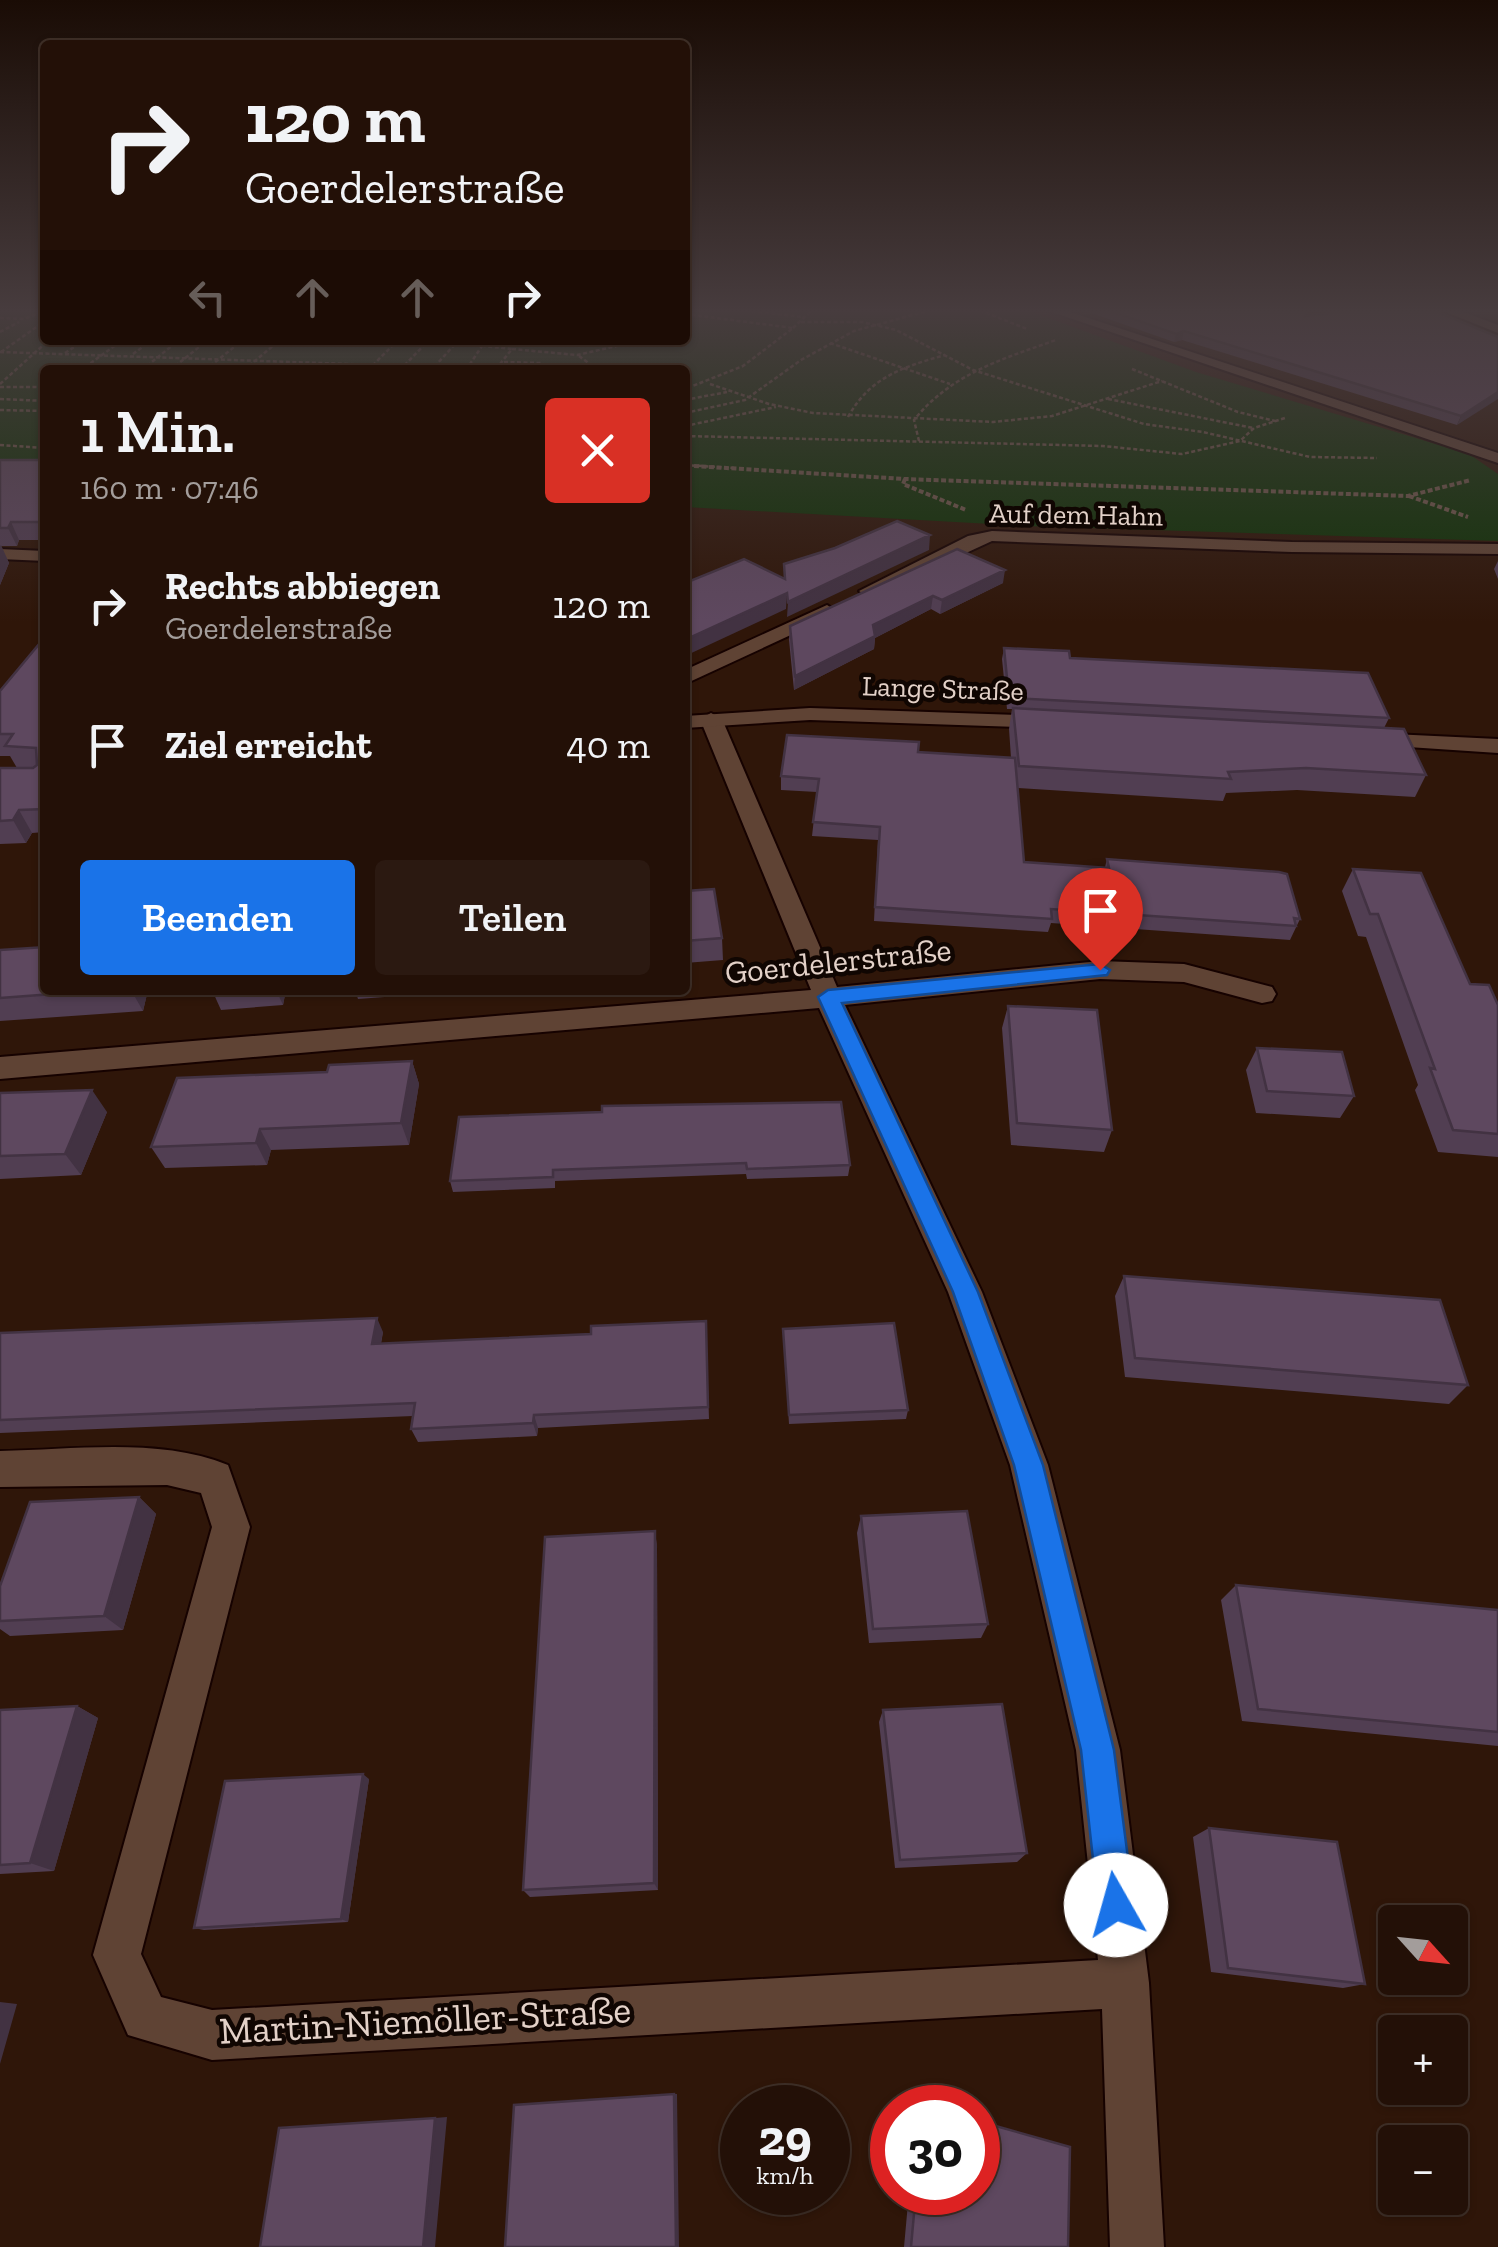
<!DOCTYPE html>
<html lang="de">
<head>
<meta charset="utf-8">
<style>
	:root { --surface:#231007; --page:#2b1911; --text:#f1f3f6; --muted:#a39d9b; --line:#403028; --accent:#1a73e8 }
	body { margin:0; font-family:"Zilla Slab",serif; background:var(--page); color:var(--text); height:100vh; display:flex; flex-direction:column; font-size:38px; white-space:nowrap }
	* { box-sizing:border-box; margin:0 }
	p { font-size:32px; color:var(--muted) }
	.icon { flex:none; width:55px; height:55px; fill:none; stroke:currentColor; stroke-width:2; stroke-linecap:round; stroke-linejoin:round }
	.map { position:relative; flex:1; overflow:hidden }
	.sheet { position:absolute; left:40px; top:365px; width:650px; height:630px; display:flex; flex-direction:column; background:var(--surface); border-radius:10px; box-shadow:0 2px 8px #0004,0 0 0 2px var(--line) }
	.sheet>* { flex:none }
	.banner { position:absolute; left:40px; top:40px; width:650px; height:305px; border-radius:10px; box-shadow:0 2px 8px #0004,0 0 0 2px var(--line); background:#231007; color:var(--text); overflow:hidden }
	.needle { width:65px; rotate:117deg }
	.tools { position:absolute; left:1378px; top:1905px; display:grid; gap:20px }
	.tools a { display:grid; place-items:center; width:90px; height:90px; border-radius:10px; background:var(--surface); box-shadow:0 2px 8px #0004,0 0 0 2px var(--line); font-size:50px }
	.speed { position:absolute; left:720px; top:2085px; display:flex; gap:20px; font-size:50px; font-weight:700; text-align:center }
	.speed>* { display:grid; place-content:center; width:130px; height:130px; border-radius:50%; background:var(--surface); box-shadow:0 2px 8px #0004,0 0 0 2px var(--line); line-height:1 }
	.speed small { font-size:25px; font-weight:400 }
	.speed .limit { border:15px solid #d22; background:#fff; color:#111 }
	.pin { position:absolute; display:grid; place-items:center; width:85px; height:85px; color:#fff; margin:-102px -42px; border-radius:50% 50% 50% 0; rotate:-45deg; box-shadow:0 0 10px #0007 }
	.pin .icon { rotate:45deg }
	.me { position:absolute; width:110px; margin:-55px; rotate:353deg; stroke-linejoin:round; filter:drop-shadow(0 0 8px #0008) }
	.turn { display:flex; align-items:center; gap:35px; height:210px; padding:0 40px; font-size:45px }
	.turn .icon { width:130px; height:130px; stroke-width:2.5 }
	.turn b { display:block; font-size:70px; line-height:85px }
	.lanes { display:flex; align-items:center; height:95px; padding:0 40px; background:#0003; justify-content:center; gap:50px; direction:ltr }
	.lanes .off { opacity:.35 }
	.round { display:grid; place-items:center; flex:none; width:105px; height:105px; border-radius:10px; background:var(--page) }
	.overview { display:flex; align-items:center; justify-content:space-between; height:170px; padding:0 40px }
	h1 { font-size:60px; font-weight:600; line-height:75px }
	.cta { display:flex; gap:20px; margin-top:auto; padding:20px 40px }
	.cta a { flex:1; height:115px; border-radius:10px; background:var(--accent); color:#fff; font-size:40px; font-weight:600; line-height:115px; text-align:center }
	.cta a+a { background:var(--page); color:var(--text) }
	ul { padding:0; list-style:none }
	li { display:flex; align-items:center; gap:30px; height:140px; padding:0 40px }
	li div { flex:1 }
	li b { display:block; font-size:38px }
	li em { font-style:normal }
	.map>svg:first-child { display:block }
	.green { fill:#113308 }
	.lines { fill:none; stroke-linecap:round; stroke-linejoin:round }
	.minor-casing { stroke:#160200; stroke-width:4 }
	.tertiary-casing { stroke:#160200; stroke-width:4 }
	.path-far1 { stroke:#6e584c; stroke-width:2.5; stroke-dasharray:4 2.5; stroke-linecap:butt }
	.path { stroke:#6e584c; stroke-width:4; stroke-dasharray:5 2.5; stroke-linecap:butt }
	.minor { fill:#5f4334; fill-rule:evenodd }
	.tertiary { fill:#5f4334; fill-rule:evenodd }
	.wall { fill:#513e52 }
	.shaded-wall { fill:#423242 }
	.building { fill:#5e485f; stroke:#423242; stroke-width:2.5 }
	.route { fill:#1a73e8; stroke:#114b97; stroke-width:2.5 }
	.labels { text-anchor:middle; stroke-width:9; stroke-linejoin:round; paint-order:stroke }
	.far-street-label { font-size:28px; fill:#e3d1c8; stroke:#100602 }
	.street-label { font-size:32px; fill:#e3d1c8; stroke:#100602 }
	.near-street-label { font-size:38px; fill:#e3d1c8; stroke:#100602 }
</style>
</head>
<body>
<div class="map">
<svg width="1498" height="2247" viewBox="0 0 1498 2247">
	<rect width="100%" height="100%" fill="#2f1609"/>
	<path class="green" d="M 0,308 L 45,308 L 45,340 L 685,340 L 685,308 L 1021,308 L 1196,372 L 1469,454 L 1498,474 L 1498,541 L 1026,526 L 685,507 L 685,370 L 45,370 L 45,473 L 0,471 Z"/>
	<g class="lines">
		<g class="minor-casing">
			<path id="minor" d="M 1040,308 L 1058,308 L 1498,453 L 1498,463 Z
				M 1436,308 L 1453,308 L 1498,325 L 1498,333 Z
				M 992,531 L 1292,542 L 1498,544 L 1498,554 L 1292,552 L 992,541 L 875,595 L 868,597 L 859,591 L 968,536 Z
				M 0,549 L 45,551 L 45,561 L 0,559 Z
				M 827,605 L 836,611 L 834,615 L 685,684 L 685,670 Z
				M 711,713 L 722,719 L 837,987 L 1100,961 L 1184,964 L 1272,987 L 1276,994 L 1272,1001 L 1262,1003 L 1184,982 L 1100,979 L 845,1005 L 982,1292 L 1048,1465 L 1120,1750 L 1149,1983 L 1164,2247 L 1110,2247 L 1102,2009 L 212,2060 L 128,2035 L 93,1955 L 212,1527 L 201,1493 L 167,1485 L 0,1487 L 0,1451 C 74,1450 158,1437 228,1465 L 250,1527 L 141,1954 L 161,1997 L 212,2010 L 1098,1960 L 1076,1750 L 1010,1465 L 948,1292 L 819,1008 L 0,1079 L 0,1057 L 811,990 L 700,719 Z"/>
		</g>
		<g class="tertiary-casing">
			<path id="tertiary" d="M 810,708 L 1051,716 L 1062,722 L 1051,728 L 810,720 L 685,728 L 685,716 Z
				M 1371,733 L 1498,739 L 1498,753 L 1363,744 L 1360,739 L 1363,734 Z"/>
		</g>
		<path class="path-far1" d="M 17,308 L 40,311
			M 726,308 L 804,317
			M 974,308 L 1027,329
			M 685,314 L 793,328 L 743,366 L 685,389
			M 0,318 L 24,319 L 44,311
			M 801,322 L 862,322 L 896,330 L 973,370 L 1144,424 L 1203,432 L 1310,457 L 1377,458
			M 793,328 L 814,308
			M 0,332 L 19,322
			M 419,340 L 456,343 L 435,366
			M 499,340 L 579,346 L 619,340
			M 456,343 L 512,349 L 496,369
			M 830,343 L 950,384
			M 512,349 L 577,355 L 643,340
			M 0,352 L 496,369
			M 1,352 L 45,321
			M 65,353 L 83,341 L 120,342 L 81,370
			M 133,354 L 152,340
			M 579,356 L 598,370
			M 504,362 L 541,363
			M 1132,369 L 1238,412 L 1275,421
			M 142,370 L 179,340
			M 170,370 L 208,340
			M 205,370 L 243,340
			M 244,370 L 280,340
			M 368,370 L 398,340
			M 400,370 L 428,341
			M 466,370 L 482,346
			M 0,384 L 49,340
			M 710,384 L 769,404 L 813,413 L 993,422 L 1052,416 L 1162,381
			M 0,387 L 45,387
			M 0,399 L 45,401
			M 1108,399 L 1253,428
			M 685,400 L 727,392
			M 0,410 L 45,411
			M 685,413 L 745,400 L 801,360 L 854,331 L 938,308
			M 848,417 C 870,377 903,367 945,355
			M 685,426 L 776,407
			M 685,436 L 1103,446 L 1182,454 L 1240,441 L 1254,428 L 1285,418
			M 919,441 L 914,420 C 951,374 1002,359 1056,340
			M 0,445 L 45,448
			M 685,465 L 734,468"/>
		<path class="path" d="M 694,466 L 905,479 L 1408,496 L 1471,480
			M 905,479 L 903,484 L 966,510
			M 1409,496 L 1468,517"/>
		<use href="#minor" class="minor"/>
		<use href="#tertiary" class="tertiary"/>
	</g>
	<path class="wall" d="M 1077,308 L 1308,308 L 1305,316 L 1498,337 L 1457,425 L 1182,340 L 1174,342 Z
		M 0,460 L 45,460 L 45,540 L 19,540 L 17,546 L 1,546 L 9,563 L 0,585 Z
		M 957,549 L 1003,583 L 940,614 L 931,609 L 875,638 L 874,649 L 794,690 L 789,640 L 790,626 Z
		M 1498,561 L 1498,579 L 1494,569 Z
		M 45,637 L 45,832 L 32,833 L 26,843 L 0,844 L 0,768 L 17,768 L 10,756 L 0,756 L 0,691 Z
		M 1004,648 L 1070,658 L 1389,718 L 1384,728 L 1426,775 L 1415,797 L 1297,790 L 1226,793 L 1223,801 L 1018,788 L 1024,862 L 1105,867 L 1107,859 L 1300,919 L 1290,940 L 1051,923 L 1048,932 L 874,921 L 878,840 L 812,836 L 817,792 L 781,790 L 781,776 L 918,752 L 1011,758 L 1009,729 L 1012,709 L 1007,709 L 1002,659 Z
		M 685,776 L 690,792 L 691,814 L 685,815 Z
		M 1353,869 L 1470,984 L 1498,1005 L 1498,1157 L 1438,1152 L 1415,1090 L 1418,1085 L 1366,937 L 1358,936 L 1342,891 Z
		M 685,891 L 722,938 L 723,960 L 685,963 Z
		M 0,950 L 45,990 L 148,990 L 143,1011 L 0,1021 Z
		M 212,990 L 286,990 L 283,1005 L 221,1010 Z
		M 355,990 L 477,990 L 358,999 Z
		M 1008,1006 L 1112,1130 L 1104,1152 L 1011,1145 L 1002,1028 Z
		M 1257,1048 L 1354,1096 L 1340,1118 L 1256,1113 L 1246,1070 Z
		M 412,1061 L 419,1084 L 409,1145 L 271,1150 L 267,1165 L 165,1168 L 151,1147 L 327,1072 Z
		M 0,1093 L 107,1112 L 81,1175 L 0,1179 Z
		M 459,1117 L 850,1165 L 848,1176 L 747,1179 L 746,1174 L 555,1181 L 555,1188 L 453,1192 L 450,1181 Z
		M 1124,1276 L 1468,1385 L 1449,1404 L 1125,1377 L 1115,1296 Z
		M 706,1321 L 709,1419 L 538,1428 L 537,1436 L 418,1442 L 411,1429 L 413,1416 L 0,1433 L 0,1333 L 383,1332 L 381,1344 L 591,1334 Z
		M 783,1329 L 908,1410 L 906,1419 L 789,1424 Z
		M 139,1497 L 156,1514 L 123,1630 L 10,1636 L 0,1629 L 0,1586 Z
		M 861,1516 L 988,1624 L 981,1638 L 869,1643 L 857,1533 Z
		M 655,1531 L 657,1547 L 658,1890 L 530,1897 L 523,1890 Z
		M 1236,1585 L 1498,1610 L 1498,1746 L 1242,1721 L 1221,1600 Z
		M 77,1706 L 98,1718 L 54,1871 L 0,1874 L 0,1710 Z
		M 883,1710 L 1027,1853 L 1017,1862 L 895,1868 L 879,1722 Z
		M 369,1779 L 348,1922 L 204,1930 L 194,1928 Z
		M 1209,1828 L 1365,1984 L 1343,1988 L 1211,1972 L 1193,1837 Z
		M 909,2192 L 978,2192 L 1068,2247 L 904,2247 Z"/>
	<path class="shaded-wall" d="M 1184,331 L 1182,340 L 1174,342 L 1176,334 Z
		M 1498,392 L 1498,399 L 1457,425 L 1461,416 Z
		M 11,522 L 19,540 L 17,546 L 8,528 Z
		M 930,535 L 929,550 L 787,617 L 788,602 Z
		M 1,545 L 9,563 L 0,585 L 0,546 Z
		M 1005,570 L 1003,583 L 940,614 L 942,600 Z
		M 787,593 L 786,609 L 685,656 L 685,640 Z
		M 933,596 L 931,609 L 875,638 L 874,649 L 794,690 L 795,676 L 873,625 Z
		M 19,810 L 32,833 L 26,843 L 13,820 Z
		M 131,990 L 148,990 L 143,1011 Z
		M 276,990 L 286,990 L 283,1005 Z
		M 412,1061 L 419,1084 L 409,1145 L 401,1123 Z
		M 92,1090 L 107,1112 L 81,1175 L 65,1154 Z
		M 260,1129 L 271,1150 L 267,1165 L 256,1143 Z
		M 377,1318 L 383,1332 L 378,1357 L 372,1344 Z
		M 534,1415 L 538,1428 L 537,1436 L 533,1423 Z
		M 139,1497 L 156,1514 L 123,1630 L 104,1616 Z
		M 655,1531 L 657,1547 L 658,1890 L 654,1883 Z
		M 77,1706 L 98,1718 L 54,1871 L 30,1863 Z
		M 363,1774 L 369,1779 L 348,1922 L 341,1919 Z
		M 0,2002 L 17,2004 L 0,2064 Z
		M 674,2094 L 677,2094 L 679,2247 L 676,2247 Z
		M 447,2117 L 435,2247 L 423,2247 L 435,2118 Z"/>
	<path class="building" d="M 1102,308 L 1308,308 L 1305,316 L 1377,308 L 1428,308 L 1498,337 L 1498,392 L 1461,416 L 1184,331 L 1176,334 Z
		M 0,460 L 45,460 L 45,520 L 43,522 L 11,522 L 8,528 L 0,528 Z
		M 897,521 L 930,535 L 788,602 L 787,593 L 685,640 L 685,583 L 744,559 L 785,579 L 784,564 L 835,548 Z
		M 957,549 L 1005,570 L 942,600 L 933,596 L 873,625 L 875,636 L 795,676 L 790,626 Z
		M 45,637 L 45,710 L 42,714 L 45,714 L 45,809 L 19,810 L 13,820 L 0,821 L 0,768 L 33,768 L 37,765 L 36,748 L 5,746 L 13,734 L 0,734 L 0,691 Z
		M 1004,648 L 1069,651 L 1070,658 L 1368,673 L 1389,718 L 1009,698 Z
		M 1013,708 L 1404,729 L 1426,775 L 1306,768 L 1228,772 L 1231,779 L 1019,766 Z
		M 787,735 L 919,742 L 918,752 L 1015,758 L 1024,862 L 1109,868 L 1107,859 L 1279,872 L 1287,874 L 1300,919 L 1294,918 L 1296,926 L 1051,909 L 1052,919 L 875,907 L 880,827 L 813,822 L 819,779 L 781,776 Z
		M 685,776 L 690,792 L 685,793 Z
		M 1353,869 L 1421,873 L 1470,984 L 1489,985 L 1498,1005 L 1498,1134 L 1453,1130 L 1430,1068 L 1435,1069 L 1378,914 L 1370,914 Z
		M 714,889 L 722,938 L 685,941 L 685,891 Z
		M 45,947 L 45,990 L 106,990 L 0,998 L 0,950 Z
		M 1008,1006 L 1097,1010 L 1112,1130 L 1017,1123 Z
		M 1257,1048 L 1342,1052 L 1354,1096 L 1267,1091 Z
		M 412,1061 L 401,1123 L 260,1129 L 256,1143 L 151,1147 L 177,1078 L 327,1072 L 329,1065 Z
		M 92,1090 L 65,1154 L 0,1156 L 0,1093 Z
		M 841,1102 L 850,1165 L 747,1169 L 746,1163 L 553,1170 L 553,1177 L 450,1181 L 459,1117 L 602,1112 L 602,1106 Z
		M 1124,1276 L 1440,1300 L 1468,1385 L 1135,1358 Z
		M 377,1318 L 372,1344 L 591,1334 L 591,1326 L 706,1321 L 708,1407 L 534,1415 L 533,1423 L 411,1429 L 415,1403 L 0,1420 L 0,1333 Z
		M 894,1323 L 908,1410 L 789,1415 L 783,1329 Z
		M 139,1497 L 104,1616 L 0,1621 L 0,1586 L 30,1502 Z
		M 967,1511 L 988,1624 L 873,1629 L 861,1516 Z
		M 655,1531 L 654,1883 L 523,1890 L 545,1537 Z
		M 1236,1585 L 1498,1610 L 1498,1732 L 1258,1709 Z
		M 1002,1704 L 1027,1853 L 900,1860 L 883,1710 Z
		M 77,1706 L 30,1863 L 0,1865 L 0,1710 Z
		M 363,1774 L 341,1919 L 194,1928 L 225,1781 Z
		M 1209,1828 L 1337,1842 L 1365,1984 L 1228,1968 Z
		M 674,2094 L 676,2247 L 505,2247 L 514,2105 Z
		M 435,2118 L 423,2247 L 260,2247 L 279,2128 Z
		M 978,2121 L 1070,2147 L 1068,2247 L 911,2247 L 916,2192 L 978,2192 Z"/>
	<linearGradient id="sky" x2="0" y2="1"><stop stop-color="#1a0c05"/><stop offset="0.5" stop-color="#473c3e"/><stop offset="1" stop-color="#473c3e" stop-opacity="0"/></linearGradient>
	<rect width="1498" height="622" fill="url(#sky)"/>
	<path class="route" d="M 1100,964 L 1110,970 L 1107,975 L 842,1003 L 978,1292 L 1043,1465 L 1114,1750 L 1134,1905 L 1129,1918 L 1116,1923 L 1103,1918 L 1098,1905 L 1081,1750 L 1014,1465 L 953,1292 L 818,997 L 828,990 Z"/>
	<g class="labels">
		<g class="far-street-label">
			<text transform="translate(1076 514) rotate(1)" y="10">Auf dem Hahn</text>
			<text transform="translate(943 688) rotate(2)" y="10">Lange Straße</text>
		</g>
		<g class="street-label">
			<text transform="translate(838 961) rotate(-6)" y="11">Goerdelerstraße</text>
		</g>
		<g class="near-street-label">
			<text transform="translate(425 2020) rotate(-3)" y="13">Martin-Niemöller-Straße</text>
		</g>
	</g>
</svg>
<div class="tools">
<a><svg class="needle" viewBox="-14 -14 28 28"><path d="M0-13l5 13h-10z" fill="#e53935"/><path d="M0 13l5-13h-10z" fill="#a39d9b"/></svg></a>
<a>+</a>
<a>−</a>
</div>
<div class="speed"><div>29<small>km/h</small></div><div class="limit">30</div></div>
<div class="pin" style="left:1100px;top:970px;background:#d93025"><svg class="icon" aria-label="arrive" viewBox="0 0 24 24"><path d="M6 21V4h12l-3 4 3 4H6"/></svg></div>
<svg class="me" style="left:1116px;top:1905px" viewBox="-20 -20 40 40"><circle r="19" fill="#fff"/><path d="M0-13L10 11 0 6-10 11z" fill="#1a73e8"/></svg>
<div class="banner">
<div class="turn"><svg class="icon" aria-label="right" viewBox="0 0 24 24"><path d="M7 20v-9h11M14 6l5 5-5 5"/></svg><div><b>120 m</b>Goerdelerstraße</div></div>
<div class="lanes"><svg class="icon off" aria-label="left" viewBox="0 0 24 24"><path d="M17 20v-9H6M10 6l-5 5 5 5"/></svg><svg class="icon off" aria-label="ahead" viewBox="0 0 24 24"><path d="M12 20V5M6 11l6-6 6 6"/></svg><svg class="icon off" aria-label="ahead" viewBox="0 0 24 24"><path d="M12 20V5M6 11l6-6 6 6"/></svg><svg class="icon" aria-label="right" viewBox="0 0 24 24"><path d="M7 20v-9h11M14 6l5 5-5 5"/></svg></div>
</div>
<section class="sheet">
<div class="overview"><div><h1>1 Min.</h1><p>160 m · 07:46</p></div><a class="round" style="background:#d93025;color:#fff"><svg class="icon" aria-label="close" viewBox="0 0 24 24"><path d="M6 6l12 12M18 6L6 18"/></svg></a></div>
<ul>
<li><svg class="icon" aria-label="right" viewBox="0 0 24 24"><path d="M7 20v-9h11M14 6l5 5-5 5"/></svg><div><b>Rechts abbiegen</b><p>Goerdelerstraße</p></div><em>120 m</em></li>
<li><svg class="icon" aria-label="arrive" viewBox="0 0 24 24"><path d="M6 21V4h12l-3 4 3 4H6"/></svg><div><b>Ziel erreicht</b></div><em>40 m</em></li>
</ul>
<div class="cta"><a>Beenden</a><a>Teilen</a></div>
</section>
</div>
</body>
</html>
